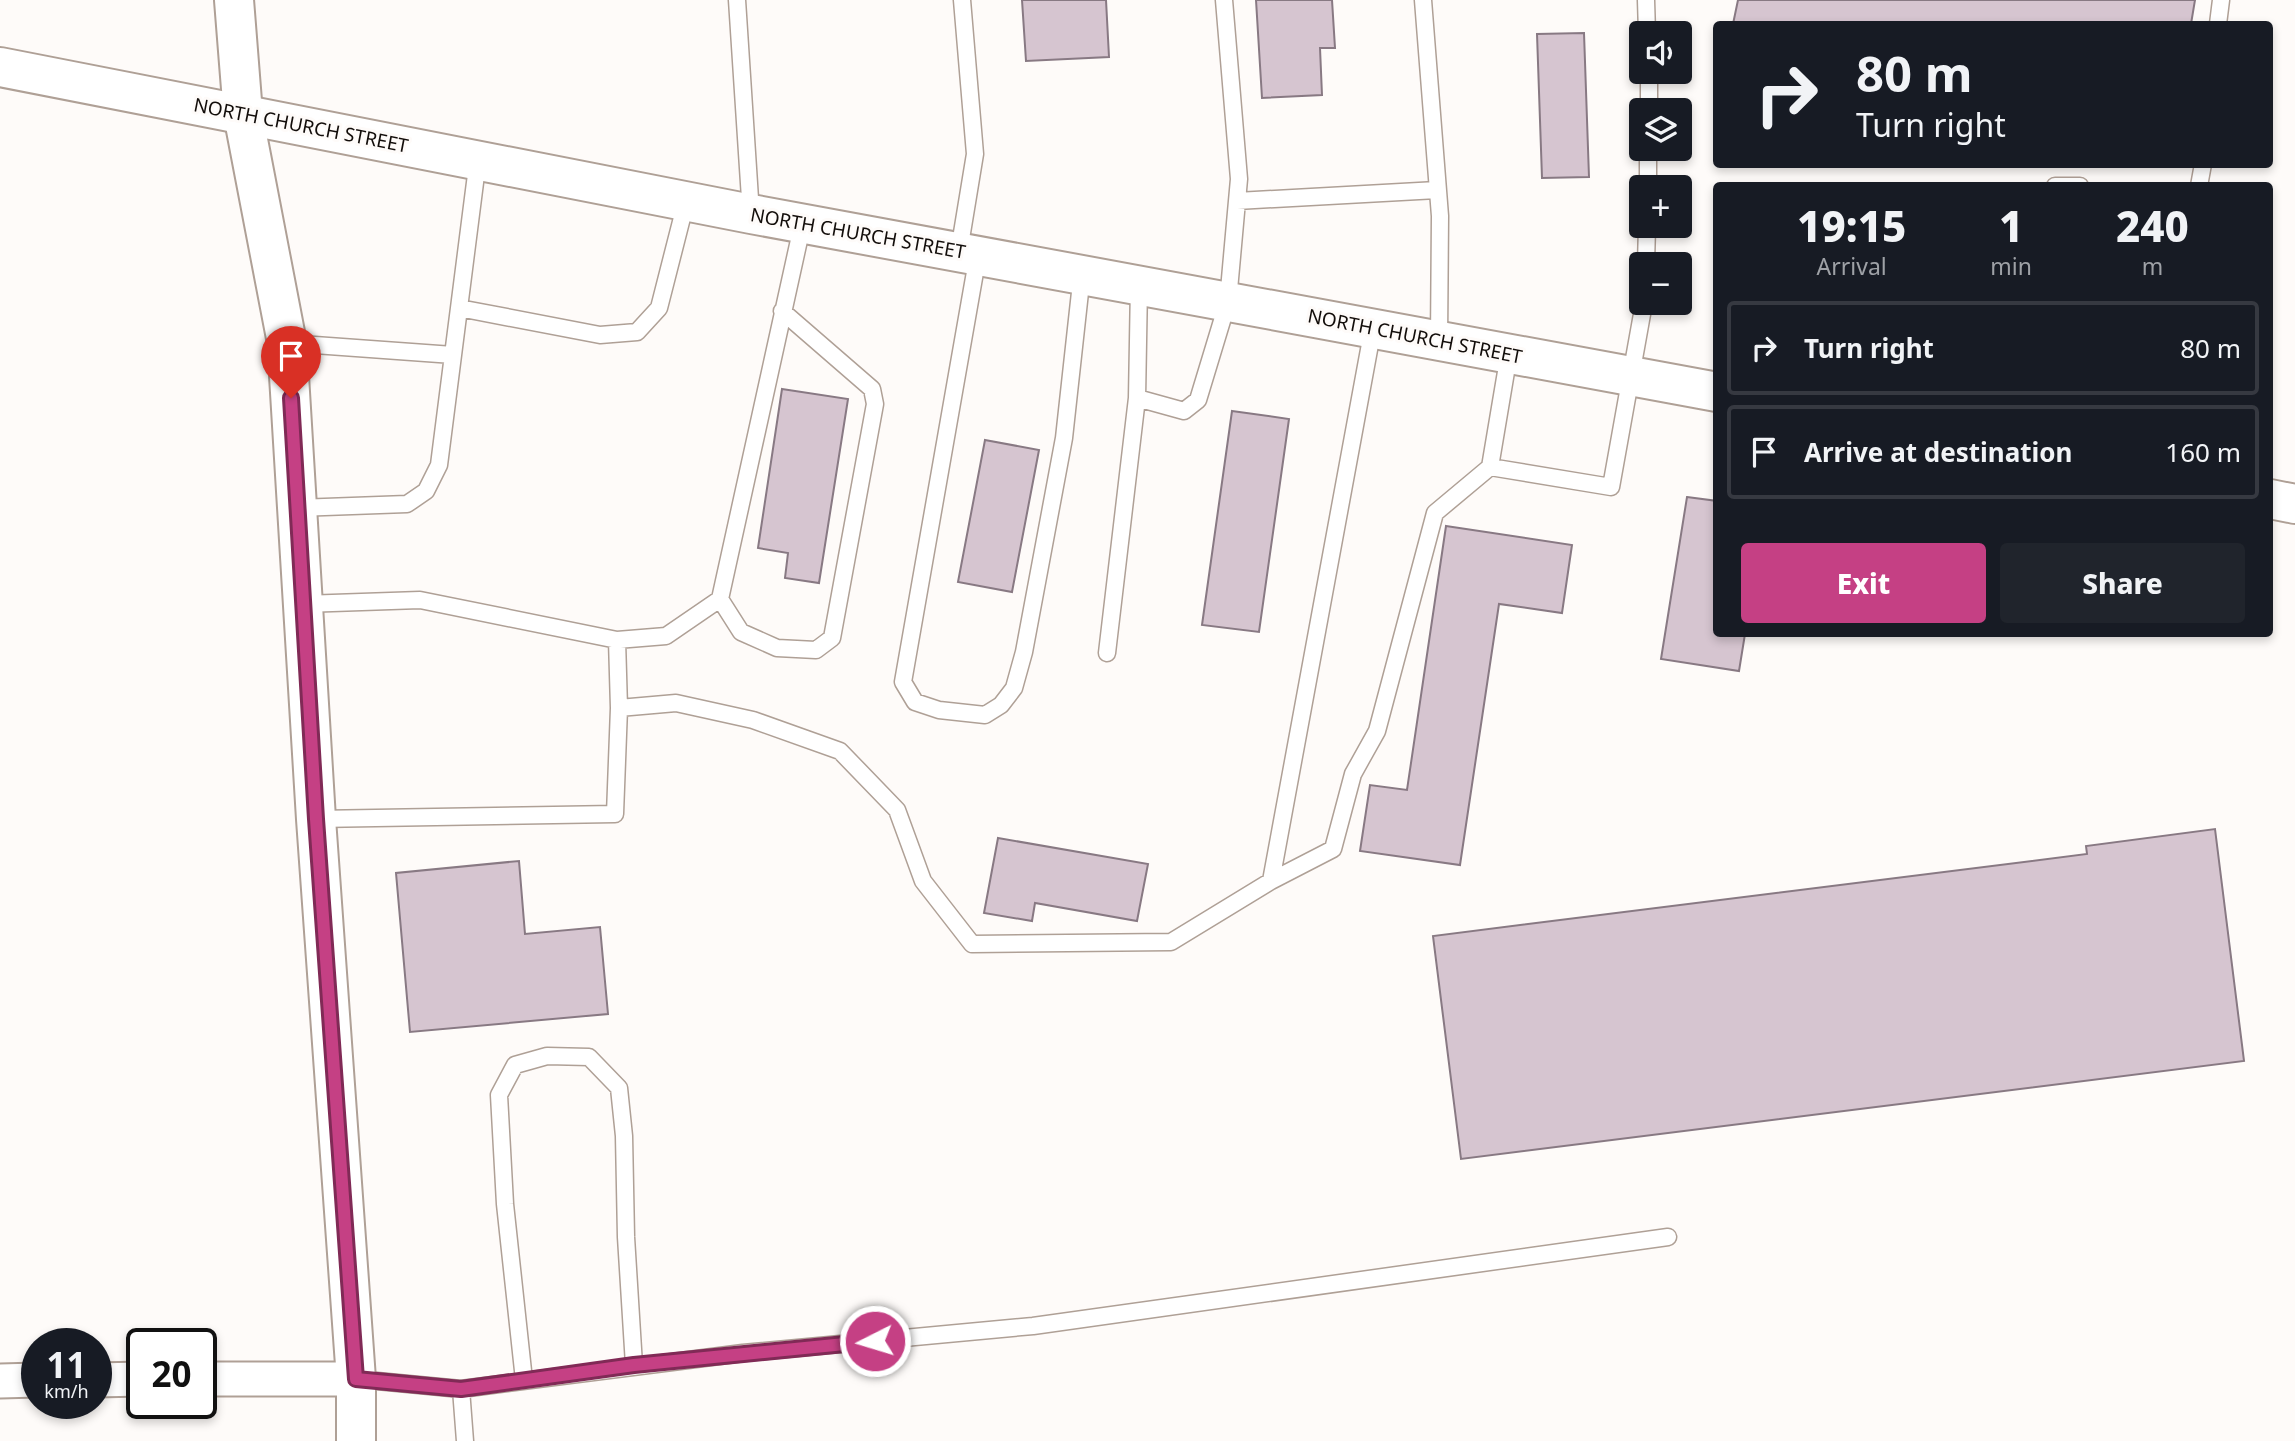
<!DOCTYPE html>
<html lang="en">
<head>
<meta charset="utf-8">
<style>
	:root { --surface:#171b24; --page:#20242c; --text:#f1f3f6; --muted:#9ea1a6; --line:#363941; --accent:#c54084 }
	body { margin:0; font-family:"Noto Sans",sans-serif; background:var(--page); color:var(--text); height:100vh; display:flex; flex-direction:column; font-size:26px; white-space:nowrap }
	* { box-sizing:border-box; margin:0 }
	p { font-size:23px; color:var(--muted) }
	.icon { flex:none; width:38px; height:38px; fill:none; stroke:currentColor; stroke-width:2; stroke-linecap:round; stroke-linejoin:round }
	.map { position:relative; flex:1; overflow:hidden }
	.drawer { position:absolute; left:1713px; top:182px; width:560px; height:455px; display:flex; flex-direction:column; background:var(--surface); border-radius:7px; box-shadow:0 4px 10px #0003 }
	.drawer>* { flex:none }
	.guide { position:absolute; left:1713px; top:21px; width:560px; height:147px; border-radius:7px; box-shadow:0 4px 10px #0003; background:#171b24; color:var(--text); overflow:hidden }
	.controls { position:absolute; left:1629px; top:21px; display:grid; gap:14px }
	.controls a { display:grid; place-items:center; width:63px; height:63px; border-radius:7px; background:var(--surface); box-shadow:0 4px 10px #0003; font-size:35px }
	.speed { position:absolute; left:21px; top:1328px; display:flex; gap:14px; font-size:35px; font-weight:700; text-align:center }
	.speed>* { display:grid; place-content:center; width:91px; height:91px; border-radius:50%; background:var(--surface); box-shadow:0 4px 10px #0003; line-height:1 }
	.speed small { font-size:18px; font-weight:400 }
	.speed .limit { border:4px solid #111; border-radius:10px; background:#fff; color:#111 }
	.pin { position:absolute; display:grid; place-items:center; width:60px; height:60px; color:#fff; margin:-72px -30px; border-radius:50% 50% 50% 0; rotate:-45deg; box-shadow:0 0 7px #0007 }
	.pin .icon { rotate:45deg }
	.me { position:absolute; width:77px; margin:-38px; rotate:265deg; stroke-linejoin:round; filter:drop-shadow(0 0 5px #0008) }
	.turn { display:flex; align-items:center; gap:24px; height:147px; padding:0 28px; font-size:32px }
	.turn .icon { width:91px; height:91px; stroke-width:2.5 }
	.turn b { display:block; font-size:49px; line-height:60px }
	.eta { display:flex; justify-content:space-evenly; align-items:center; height:119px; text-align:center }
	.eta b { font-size:42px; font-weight:800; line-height:49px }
	.cta { display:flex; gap:14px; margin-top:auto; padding:14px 28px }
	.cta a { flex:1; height:80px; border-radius:7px; background:var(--accent); color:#fff; font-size:28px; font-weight:800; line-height:80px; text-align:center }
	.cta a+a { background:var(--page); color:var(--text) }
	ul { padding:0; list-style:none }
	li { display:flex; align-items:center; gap:21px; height:94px; margin:0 14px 10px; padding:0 14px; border:4px solid var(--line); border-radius:7px }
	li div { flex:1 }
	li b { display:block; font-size:26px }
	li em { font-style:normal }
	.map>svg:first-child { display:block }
	.building { fill:#d6c5d0; stroke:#887983; stroke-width:2 }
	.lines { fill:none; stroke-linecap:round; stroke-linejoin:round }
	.lane-casing { stroke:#afa096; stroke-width:19 }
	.street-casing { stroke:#afa096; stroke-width:37 }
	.secondary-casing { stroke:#afa096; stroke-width:42 }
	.primary-casing { stroke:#afa096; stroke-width:42 }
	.lane { stroke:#fff; stroke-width:16 }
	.street { stroke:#fff; stroke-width:33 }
	.secondary { stroke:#fff; stroke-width:38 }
	.primary { stroke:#fff; stroke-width:38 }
	.route-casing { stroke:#802a56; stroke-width:18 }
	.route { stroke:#c54084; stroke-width:12 }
	.labels { text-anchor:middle; stroke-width:6; stroke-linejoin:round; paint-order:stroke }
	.street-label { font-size:19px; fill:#120d0a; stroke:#fefbf9 }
</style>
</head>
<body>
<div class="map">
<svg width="2295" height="1441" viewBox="0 0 2295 1441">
	<rect width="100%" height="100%" fill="#fefbf9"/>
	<path class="building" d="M 1022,0 L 1106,0 L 1109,57 L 1026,61 Z
		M 1256,0 L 1332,0 L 1335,48 L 1320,48 L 1322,95 L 1262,98 Z
		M 1738,0 L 2195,0 L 2191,24 L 1733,24 Z
		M 1584,33 L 1589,177 L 1542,178 L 1537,34 Z
		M 782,389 L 848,399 L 819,583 L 785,578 L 788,553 L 758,548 Z
		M 1232,411 L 1289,419 L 1259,632 L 1202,625 Z
		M 985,440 L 1039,450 L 1012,592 L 958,582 Z
		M 1687,497 L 1717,501 L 1717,634 L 1745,634 L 1739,671 L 1661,659 Z
		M 1446,526 L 1572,545 L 1562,613 L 1499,604 L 1460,865 L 1360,851 L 1370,785 L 1407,790 Z
		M 2215,829 L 2244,1061 L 1461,1159 L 1433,936 L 2087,854 L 2086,846 Z
		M 998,838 L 1148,864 L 1137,921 L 1035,903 L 1032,921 L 984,913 Z
		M 519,861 L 525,934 L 600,927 L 608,1014 L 410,1032 L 396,873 Z"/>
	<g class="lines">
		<g class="lane-casing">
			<path id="lane" d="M 737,0 L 751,214
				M 1423,0 L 1440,216 L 1439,341
				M 1646,0 L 1647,33
				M 2218,24 L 2221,0
				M 1649,72 L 1649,110
				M 2055,186 L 2080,186
				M 2199,186 L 2203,164
				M 1648,187 L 1648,149
				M 1237,201 L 1437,190
				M 959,251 L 975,154 L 962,0
				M 978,255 L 903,682 L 915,702 L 939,710 L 985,715 L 1001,705 L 1014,688 L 1024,652 L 1064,438 L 1082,274
				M 1646,264 L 1647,226
				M 1139,285 L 1137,398 L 1184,411 L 1198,400 L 1228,301 L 1239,179 L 1224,0
				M 459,308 L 600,335 L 637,332 L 659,308 L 686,202
				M 287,343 L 453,355
				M 1509,354 L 1490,467 L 1611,487 L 1644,303
				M 297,508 L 407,504 L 426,491 L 439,465 L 478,159
				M 720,599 L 741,632 L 777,648 L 816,650 L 832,638 L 875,404 L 872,389 L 782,311
				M 303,604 L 420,600 L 617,640 L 666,636 L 720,599 L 803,222
				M 617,640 L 619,708
				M 1107,653 L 1137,398
				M 316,819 L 615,814 L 619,708 L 676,703 L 753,720 L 840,751 L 897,810 L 923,881 L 972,944 L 1171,942 L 1271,881 L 1373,328
				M 1271,881 L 1333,849 L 1353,774 L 1377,731 L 1435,513 L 1490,467
				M 356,1379 L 461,1389 L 743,1353 L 1033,1326 L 1668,1237
				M 524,1380 L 505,1204 L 499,1095 L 515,1065 L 547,1056 L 589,1057 L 619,1088 L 624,1136 L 626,1237 L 634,1365
				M 461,1389 L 465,1441"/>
		</g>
		<g class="street-casing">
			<path id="street" d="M 201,1379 L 356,1379
				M 96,1380 L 142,1379
				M 0,1381 L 37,1380"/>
		</g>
		<g class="secondary-casing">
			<path id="secondary" d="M 234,0 L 243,114 L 287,343 L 316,819 L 356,1379 L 356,1441"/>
		</g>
		<g class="primary-casing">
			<path id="primary" d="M 0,67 L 751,214 L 1717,392
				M 2270,499 L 2295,504"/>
		</g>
		<use href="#lane" class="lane"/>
		<use href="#street" class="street"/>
		<use href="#secondary" class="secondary"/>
		<use href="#primary" class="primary"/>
	</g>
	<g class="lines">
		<g class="route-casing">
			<path id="route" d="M 291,398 L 316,819 L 356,1379 L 461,1389 L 634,1365 L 875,1341"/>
		</g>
		<use href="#route" class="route"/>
	</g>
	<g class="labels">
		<g class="street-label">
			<text transform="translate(301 125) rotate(11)" y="7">NORTH CHURCH STREET</text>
			<text transform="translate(858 233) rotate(10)" y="7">NORTH CHURCH STREET</text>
			<text transform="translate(1415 336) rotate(11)" y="7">NORTH CHURCH STREET</text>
		</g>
	</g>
</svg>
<div class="controls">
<a><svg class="icon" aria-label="sound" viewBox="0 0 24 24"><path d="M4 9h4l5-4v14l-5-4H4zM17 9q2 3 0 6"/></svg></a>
<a><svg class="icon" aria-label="layers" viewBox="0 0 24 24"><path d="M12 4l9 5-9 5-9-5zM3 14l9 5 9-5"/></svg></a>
<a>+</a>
<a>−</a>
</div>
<div class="speed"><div>11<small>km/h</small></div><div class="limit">20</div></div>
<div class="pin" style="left:291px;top:398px;background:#d93025"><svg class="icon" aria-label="arrive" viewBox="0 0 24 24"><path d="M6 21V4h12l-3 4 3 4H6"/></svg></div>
<svg class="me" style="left:875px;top:1341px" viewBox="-20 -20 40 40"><circle r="17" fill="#c54084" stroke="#fff" stroke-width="3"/><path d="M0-11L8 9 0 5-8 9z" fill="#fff"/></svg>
<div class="guide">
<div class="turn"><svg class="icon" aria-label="right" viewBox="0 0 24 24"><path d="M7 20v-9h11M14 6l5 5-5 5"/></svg><div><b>80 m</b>Turn right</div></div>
</div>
<section class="drawer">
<div class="eta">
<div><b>19:15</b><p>Arrival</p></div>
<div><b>1</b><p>min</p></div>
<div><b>240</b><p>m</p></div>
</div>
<ul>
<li><svg class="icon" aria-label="right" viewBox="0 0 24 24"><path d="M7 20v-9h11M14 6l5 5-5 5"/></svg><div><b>Turn right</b></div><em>80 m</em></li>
<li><svg class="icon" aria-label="arrive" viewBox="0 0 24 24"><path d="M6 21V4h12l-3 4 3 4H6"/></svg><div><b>Arrive at destination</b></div><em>160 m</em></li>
</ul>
<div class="cta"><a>Exit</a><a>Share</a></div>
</section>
</div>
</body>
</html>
